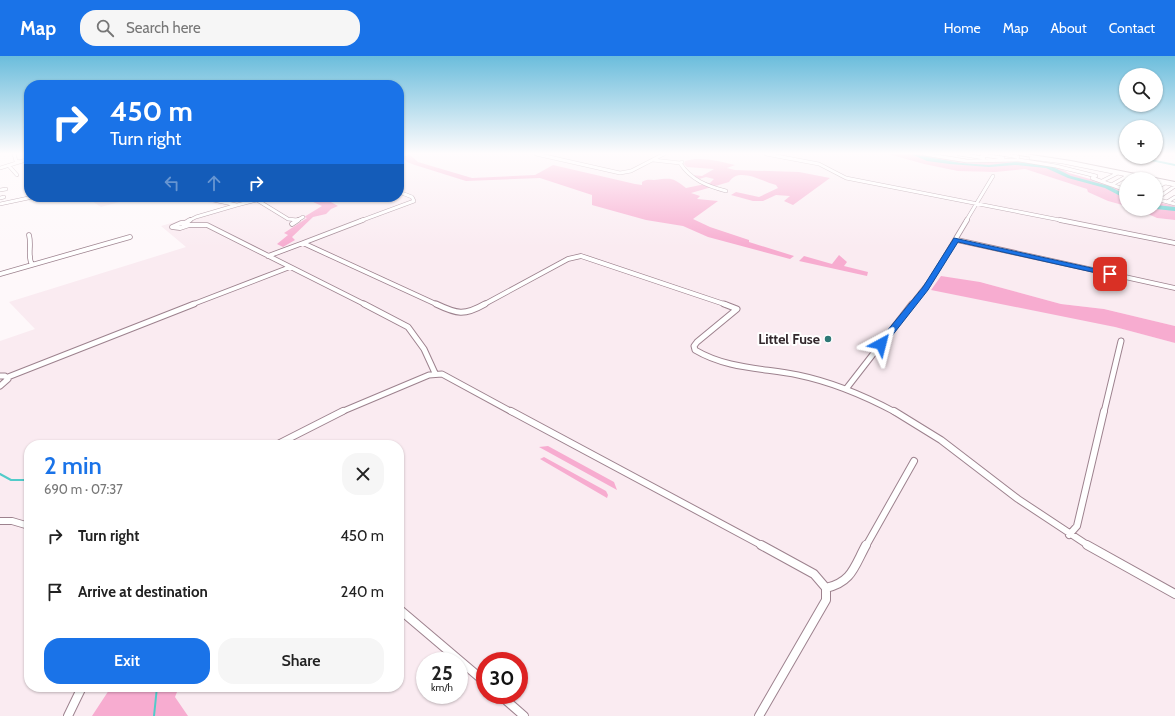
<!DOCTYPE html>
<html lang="en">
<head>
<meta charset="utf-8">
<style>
	:root { --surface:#fff; --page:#f6f6f6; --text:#222; --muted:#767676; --accent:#1a73e8 }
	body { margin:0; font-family:Cabin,sans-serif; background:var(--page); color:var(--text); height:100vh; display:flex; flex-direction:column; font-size:15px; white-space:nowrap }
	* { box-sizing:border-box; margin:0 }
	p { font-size:13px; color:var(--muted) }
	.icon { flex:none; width:22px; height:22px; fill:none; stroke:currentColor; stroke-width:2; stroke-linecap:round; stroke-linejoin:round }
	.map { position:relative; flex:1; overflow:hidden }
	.sheet { position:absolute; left:24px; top:384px; width:380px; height:252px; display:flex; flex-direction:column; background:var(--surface); border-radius:16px; box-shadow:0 1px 3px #0004 }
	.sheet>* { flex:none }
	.guide { position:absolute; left:24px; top:24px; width:380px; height:122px; border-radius:16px; box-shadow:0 1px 3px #0004; background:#1a73e8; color:#fff; overflow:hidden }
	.tools { position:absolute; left:1119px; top:12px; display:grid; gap:8px }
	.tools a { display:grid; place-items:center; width:44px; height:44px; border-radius:50%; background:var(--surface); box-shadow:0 1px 3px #0004; font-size:20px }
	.speed { position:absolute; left:416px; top:596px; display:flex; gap:8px; font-size:20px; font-weight:700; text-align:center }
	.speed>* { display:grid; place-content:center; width:52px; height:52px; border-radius:50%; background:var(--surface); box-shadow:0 1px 3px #0004; line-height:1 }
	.speed small { font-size:10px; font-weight:400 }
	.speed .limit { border:6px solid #d22; background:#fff; color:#111 }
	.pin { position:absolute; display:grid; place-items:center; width:34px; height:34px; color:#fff; margin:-17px; border-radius:8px; box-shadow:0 2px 6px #0006 }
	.me { position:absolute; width:44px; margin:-22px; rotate:38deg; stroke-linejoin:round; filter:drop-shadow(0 0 3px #0008) }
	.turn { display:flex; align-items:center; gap:14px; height:84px; padding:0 20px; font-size:18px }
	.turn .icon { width:52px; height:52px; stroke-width:2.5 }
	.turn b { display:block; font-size:28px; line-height:34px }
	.lanes { display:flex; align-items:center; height:38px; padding:0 20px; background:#0003; justify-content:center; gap:20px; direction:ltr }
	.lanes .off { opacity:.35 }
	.round { display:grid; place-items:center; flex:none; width:42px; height:42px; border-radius:16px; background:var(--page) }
	.overview { display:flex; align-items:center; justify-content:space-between; height:68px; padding:0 20px }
	h1 { font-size:24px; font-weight:600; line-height:30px; color:var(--accent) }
	.button { display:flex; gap:8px; margin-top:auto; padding:8px 20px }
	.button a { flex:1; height:46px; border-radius:16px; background:var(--accent); color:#fff; font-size:16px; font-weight:600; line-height:46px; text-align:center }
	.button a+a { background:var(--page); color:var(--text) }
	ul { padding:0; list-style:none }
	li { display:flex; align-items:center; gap:12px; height:56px; padding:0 20px }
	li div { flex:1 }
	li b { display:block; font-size:15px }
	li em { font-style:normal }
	header { display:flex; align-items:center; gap:24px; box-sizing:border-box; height:56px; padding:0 20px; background:var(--accent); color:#fff }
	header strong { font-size:19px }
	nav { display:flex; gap:22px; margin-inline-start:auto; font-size:14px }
	.search { width:280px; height:36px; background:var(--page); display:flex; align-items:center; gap:10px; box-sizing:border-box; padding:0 14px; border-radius:16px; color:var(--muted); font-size:15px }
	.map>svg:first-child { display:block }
	.built { fill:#faebf1; fill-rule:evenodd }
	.green { fill:#f7acd0 }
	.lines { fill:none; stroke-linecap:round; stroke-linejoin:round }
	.stream { stroke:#51cbc9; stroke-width:2 }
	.river { fill:#51cbc9; fill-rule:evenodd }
	.minor-far4-casing { stroke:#9d828e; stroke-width:4 }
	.minor-far3-casing { stroke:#9d828e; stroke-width:5.5 }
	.minor-far2-casing { stroke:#9d828e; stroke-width:7 }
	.minor-far1-casing { stroke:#9d828e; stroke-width:8 }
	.minor-casing { stroke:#9d828e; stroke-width:10 }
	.tertiary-casing { stroke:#9d828e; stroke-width:2 }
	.minor-far4 { stroke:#fff; stroke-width:3 }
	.minor-far3 { stroke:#fff; stroke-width:4 }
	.minor-far2 { stroke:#fff; stroke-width:5 }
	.minor-far1 { stroke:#fff; stroke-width:6 }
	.minor { stroke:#fff; stroke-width:8 }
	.tertiary { fill:#fff; fill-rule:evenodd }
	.route { fill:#1a73e8; stroke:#114b97 }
	.poi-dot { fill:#2e7876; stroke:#fff; stroke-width:1.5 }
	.labels { text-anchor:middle; stroke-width:4; stroke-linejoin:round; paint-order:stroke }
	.poi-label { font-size:14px; font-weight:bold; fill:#32272c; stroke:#fff; text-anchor:end }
</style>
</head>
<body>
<header>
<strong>Map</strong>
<div class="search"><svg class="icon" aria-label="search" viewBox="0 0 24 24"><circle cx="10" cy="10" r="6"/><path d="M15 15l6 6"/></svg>Search here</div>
<nav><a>Home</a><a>Map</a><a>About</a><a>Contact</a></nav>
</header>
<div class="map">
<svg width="1175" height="660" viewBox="0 0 1175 660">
	<rect width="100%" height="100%" fill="#fef8fa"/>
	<path class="built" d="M 399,98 L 888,98 L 924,108 L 981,116 L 1025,113 L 1088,133 L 1108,145 L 1126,150 L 1126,153 L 1148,155 L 1148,158 L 1157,162 L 1175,164 L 1175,270 L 1104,253 L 1061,248 L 980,226 L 1115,271 L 1175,287 L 1175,660 L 0,660 L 0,285 L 35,273 L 9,246 L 186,191 L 161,170 L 226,151 L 189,141 L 399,141 ZM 29,389 L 399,389 L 399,631 L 29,631 ZM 425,605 L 459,605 L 459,639 L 425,639 ZM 485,605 L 519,605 L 519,639 L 485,639 Z
		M 86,141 L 138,141 L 101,151 Z"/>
	<path class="green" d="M 888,98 L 921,98 L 963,105 L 1024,105 L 1058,111 L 1069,117 L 1111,129 L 1126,135 L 1126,150 L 1108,145 L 1088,136 L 1087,133 L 1025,113 L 995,116 L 958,115 L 924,108 Z
		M 410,99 L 418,106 L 472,122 L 535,119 L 553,109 L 635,128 L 642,129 L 642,126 C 647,123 649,124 654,124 C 672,122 672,121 686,132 L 710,127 L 714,123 L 706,121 L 699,123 L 692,119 L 702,120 L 714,113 L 687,111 L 684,108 L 685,105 C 699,100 720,105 735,109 L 727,112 L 735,114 L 799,116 L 830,122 L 793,149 L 784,145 L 790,140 L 776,139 L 763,145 L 753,145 L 731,139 L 736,136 L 759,141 L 778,132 L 776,129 C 763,126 739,110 729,126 L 691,137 L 700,140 L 697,143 L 718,145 L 693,163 L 710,171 L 749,184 L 749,186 L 794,200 L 790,203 L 708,181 L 683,170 L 646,164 L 592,149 L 592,139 L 540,122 L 466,125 L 415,109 L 407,106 L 403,101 Z
		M 302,141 L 322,141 L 338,150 L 331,153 L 326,158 L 313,161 L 292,181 L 295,184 L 283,191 L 277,188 L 288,179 L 284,177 L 307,162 L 304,161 L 322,150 Z
		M 1156,146 L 1175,150 L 1175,164 L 1157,162 L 1148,158 L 1148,155 L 1137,153 L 1156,153 Z
		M 839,199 L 847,206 L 844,210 L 868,216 L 867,220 L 799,205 L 804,200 L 832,208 Z
		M 941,220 L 980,226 L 1061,248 L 1104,253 L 1175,270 L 1175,287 L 1115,271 L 931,234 Z
		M 548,390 L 614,426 L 617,434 L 539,391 Z
		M 544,401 L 606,435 L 608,439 L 607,442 L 540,403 Z
		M 111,631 L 179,631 L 175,641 L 188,660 L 92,660 Z"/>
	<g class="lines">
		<path class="stream" d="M 0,418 L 11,424 L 29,424
			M 154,660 L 157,631"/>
		<path class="river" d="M 911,98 L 961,107 L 989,109 L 1015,106 L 1043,109 L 1053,111 L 1071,120 L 1109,130 L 1126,139 L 1126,143 L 1105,132 L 1068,122 L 1046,112 L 1015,109 L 989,111 L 950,108 L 927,105 Z
			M 1121,98 L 1126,98 L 1126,100 L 1121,99 Z
			M 1132,101 L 1141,101 L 1175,108 L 1175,110 Z
			M 1156,149 L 1175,151 L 1175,155 L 1156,153 Z"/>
		<g class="minor-far4-casing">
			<path id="minor-far4" d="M 14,98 L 16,105 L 20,106
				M 536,98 L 620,117 L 631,115 L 664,98
				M 766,98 L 819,108 L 846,122 L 1065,165
				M 924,98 L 967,105 L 1019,104 L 1056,110 L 1096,120
				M 959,98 L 984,102
				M 1001,98 L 1018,101
				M 982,99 L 1003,102
				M 399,101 L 407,98
				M 1031,102 L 1063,106 L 1147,123
				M 653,104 L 680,107
				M 682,106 L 680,107 C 691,124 707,130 726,135
				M 9,110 L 17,119
				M 0,112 L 29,103
				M 1092,122 L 1126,134
				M 1102,125 L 1118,117
				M 1156,125 L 1175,129
				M 1113,128 L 1129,119
				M 1156,132 L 1165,127
				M 0,134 L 6,133
				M 0,142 L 4,141
				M 1156,143 L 1175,130
				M 1156,143 L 1175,148
				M 1167,146 L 1175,141
				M 0,148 L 33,141
				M 237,149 L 257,144 L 288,163 L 297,164
				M 188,165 L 196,161 L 237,149 L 199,141
				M 296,165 L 303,161
				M 360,165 L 414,145 L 412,141 L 399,136
				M 966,165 L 993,120"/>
		</g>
		<g class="minor-far3-casing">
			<path id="minor-far3" d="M 363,164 L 303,187 L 438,249
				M 1060,164 L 1175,187
				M 181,167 L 187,167 L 189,169 L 180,172 L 172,171 Z
				M 185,167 L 190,164
				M 292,168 L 298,164
				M 188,169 L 207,169 L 366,249
				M 29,179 C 32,190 27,199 32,209
				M 957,184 L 1175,232
				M 268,200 L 303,187
				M 0,218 L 130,181
				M 191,249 L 290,211
				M 483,249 L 568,203 L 581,200 L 727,249
				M 911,249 L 931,224 L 967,164"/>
		</g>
		<g class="minor-far2-casing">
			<path id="minor-far2" d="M 364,248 L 408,271 L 424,293 L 435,317
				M 436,248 C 457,258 464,260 485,248
				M 724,248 L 737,253 L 697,286 L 694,290 L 695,294 C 727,313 763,312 798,319 C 832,326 865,340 895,356
				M 0,320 L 5,320 L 8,323 L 0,330
				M 8,321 L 194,248
				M 846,333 L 912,248
				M 341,356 L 429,319 L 442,318 L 512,356
				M 1104,356 L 1121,285"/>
		</g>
		<g class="minor-far1-casing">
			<path id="minor-far1" d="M 511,355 L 763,490
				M 894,355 L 941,384 L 1018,443 L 1089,490
				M 276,389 L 343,355
				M 0,465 L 12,465 L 29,470
				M 1069,479 L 1077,470 L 1104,355
				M 866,490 L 914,405"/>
		</g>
		<g class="minor-casing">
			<path id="minor" d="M 1087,489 L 1175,538
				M 826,532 C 852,526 854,511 866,489
				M 399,553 L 485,626
				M 500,639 L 524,660
				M 68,660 L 82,631
				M 759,660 L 826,544 L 826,532 L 814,518 L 761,489"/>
		</g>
		<g class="tertiary-casing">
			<path id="tertiary" d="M 1013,98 L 1025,98 L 1071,105 L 1175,126 L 1175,128 L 1156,124 L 1156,123 L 1149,123 L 1071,107 Z"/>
		</g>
		<use href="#minor-far4" class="minor-far4"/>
		<use href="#minor-far3" class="minor-far3"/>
		<use href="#minor-far2" class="minor-far2"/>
		<use href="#minor-far1" class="minor-far1"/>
		<use href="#minor" class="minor"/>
		<use href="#tertiary" class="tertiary"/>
	</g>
	<linearGradient id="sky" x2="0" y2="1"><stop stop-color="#6bbddc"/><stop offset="0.51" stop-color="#fffcfd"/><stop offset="1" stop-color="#fffcfd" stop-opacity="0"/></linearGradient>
	<rect width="1175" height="191" fill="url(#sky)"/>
	<path class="route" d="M 954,182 L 1110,216 L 1113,218 L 1110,220 L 958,186 L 928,234 L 884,290 L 878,290 L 878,286 L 923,231 Z"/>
	<circle class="poi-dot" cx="828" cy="283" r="4"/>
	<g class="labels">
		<g class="poi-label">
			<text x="820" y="288">Littel Fuse</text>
		</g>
	</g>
</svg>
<div class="tools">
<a><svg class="icon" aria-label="search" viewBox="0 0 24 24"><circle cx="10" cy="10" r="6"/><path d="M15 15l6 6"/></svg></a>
<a>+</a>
<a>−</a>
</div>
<div class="speed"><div>25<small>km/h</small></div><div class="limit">30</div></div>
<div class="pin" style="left:1110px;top:218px;background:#d93025"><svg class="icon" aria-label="arrive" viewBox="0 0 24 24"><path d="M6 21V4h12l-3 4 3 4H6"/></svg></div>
<svg class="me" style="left:881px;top:288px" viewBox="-20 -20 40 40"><path d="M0-17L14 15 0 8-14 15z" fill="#1a73e8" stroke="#fff" stroke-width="4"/></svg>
<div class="guide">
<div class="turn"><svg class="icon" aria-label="right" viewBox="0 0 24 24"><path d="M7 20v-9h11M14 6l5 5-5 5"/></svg><div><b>450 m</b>Turn right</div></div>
<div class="lanes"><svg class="icon off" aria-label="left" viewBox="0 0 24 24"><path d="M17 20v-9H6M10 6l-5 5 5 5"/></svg><svg class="icon off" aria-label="ahead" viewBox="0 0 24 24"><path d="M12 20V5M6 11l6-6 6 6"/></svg><svg class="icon" aria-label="right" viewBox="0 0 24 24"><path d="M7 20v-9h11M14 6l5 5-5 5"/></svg></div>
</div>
<section class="sheet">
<div class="overview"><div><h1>2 min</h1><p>690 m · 07:37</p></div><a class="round"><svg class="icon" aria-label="close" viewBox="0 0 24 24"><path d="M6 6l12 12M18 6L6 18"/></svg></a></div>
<ul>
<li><svg class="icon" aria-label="right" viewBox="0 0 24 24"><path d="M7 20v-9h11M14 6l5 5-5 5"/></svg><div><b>Turn right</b></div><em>450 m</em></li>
<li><svg class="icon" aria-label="arrive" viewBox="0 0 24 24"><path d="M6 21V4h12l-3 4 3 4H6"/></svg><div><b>Arrive at destination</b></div><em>240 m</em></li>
</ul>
<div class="button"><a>Exit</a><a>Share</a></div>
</section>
</div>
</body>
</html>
